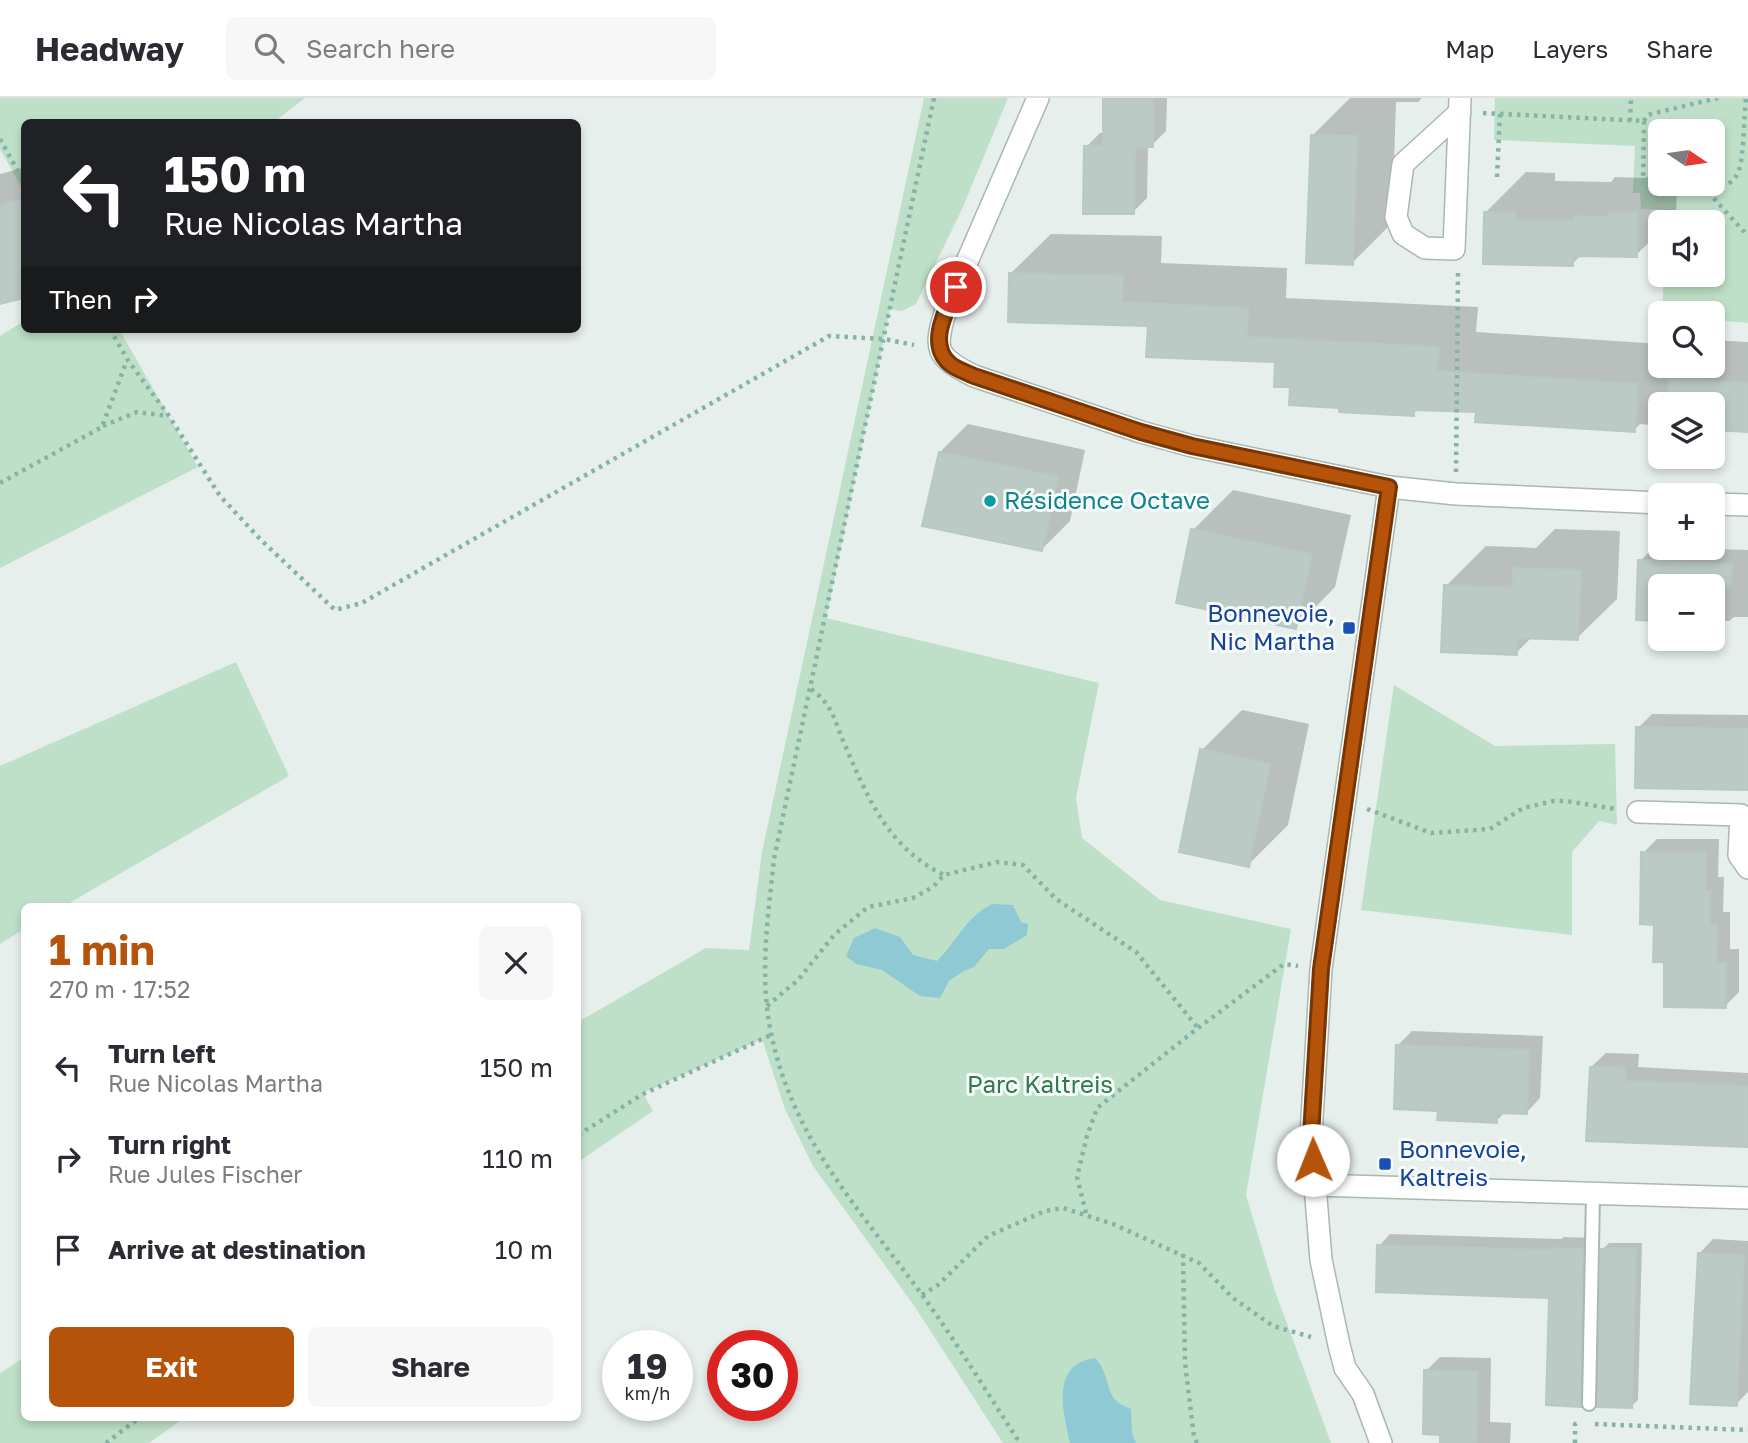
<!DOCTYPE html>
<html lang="en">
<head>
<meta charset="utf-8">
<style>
	:root { --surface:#fff; --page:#f7f7f7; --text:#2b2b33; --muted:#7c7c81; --line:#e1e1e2; --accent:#b45309 }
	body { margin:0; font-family:"Golos Text",sans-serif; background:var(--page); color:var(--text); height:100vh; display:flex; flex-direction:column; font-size:26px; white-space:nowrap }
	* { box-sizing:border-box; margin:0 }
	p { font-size:23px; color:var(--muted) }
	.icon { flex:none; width:38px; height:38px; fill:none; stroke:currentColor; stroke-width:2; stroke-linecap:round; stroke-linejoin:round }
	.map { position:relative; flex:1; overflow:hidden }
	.panel { position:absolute; left:21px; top:805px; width:560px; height:518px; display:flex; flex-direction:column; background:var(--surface); border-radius:10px; box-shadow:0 4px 10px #0003 }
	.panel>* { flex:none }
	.guide { position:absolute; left:21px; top:21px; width:560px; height:214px; border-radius:10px; box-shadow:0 4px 10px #0003; background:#202124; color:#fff; overflow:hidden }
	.needle { width:46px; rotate:103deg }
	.tools { position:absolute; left:1648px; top:21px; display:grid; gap:14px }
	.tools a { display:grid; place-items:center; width:77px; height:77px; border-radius:10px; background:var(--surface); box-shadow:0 4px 10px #0003; font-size:35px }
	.speed { position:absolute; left:602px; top:1232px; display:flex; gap:14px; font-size:35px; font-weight:700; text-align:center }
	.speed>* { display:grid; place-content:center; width:91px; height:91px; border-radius:50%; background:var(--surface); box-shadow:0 4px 10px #0003; line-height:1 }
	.speed small { font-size:18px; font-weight:400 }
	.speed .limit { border:10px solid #d22; background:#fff; color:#111 }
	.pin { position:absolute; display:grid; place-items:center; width:60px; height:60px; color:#fff; margin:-30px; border:4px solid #fff; border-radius:50%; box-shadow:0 2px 7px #0007 }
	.me { position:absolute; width:77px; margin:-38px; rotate:359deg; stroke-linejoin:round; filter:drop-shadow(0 0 5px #0008) }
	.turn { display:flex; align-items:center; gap:24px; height:147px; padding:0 28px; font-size:32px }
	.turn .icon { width:91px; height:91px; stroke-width:2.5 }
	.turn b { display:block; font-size:49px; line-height:60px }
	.then { display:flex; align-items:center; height:66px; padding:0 28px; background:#0003; gap:14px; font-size:26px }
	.round { display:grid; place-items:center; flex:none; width:74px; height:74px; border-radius:10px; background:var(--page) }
	.summary { display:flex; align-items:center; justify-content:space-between; height:119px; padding:0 28px }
	h1 { font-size:42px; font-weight:700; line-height:52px; color:var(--accent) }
	.button { display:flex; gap:14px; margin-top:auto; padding:14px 28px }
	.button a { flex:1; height:80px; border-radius:10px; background:var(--accent); color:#fff; font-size:28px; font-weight:700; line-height:80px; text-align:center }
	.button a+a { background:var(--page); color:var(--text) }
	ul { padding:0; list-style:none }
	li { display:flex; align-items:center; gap:21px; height:91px; padding:0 28px }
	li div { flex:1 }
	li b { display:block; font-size:26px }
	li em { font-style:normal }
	header { display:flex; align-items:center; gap:42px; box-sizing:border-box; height:98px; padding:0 35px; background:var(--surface); border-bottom:2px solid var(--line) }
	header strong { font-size:33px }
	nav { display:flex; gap:38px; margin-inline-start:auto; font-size:24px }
	.search { width:490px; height:63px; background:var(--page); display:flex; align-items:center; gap:18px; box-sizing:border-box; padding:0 24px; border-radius:10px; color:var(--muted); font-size:26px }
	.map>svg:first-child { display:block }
	.green { fill:#bfe0c8; fill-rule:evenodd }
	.water { fill:#8ec9d4 }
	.shadow { fill:#0003 }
	.building { fill:#bbcac4; stroke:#b8c9c2; stroke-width:2 }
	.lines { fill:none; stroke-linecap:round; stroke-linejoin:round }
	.service-casing { stroke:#a8b8b2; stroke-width:16 }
	.minor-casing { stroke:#a8b8b2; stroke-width:24 }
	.tertiary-casing { stroke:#a8b8b2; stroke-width:24 }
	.path { stroke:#86b3a5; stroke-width:4.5; stroke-dasharray:3.5 5; stroke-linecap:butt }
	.service { stroke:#fff; stroke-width:12 }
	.minor { stroke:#fff; stroke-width:21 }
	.tertiary { stroke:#fff; stroke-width:21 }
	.route-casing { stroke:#753606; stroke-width:18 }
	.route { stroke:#b45309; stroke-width:12 }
	.culture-dot { fill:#0f9aa8; stroke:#f7fbf9; stroke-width:2.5 }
	.transit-dot { fill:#1a4fb4; stroke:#f7fbf9; stroke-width:2.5 }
	.labels { text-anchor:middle; stroke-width:6; stroke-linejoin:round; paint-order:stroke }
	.culture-label { font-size:24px; fill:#0d838f; stroke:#f7fbf9; text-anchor:start }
	.transit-label { font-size:24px; fill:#164399; stroke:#f7fbf9; text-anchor:end }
	.park-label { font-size:24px; fill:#2d7a4b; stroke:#f7fbf9 }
</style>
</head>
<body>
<header>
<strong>Headway</strong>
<div class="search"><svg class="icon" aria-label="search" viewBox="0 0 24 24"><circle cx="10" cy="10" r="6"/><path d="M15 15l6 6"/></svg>Search here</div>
<nav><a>Map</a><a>Layers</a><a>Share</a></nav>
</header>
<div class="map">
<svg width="1748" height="1345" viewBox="0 0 1748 1345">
	<rect width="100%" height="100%" fill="#e6efeb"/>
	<path class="green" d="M 0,0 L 305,0 L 274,24 L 24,24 L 24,94 L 0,51 Z
		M 924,0 L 1008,0 L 963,109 L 916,206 L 902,213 L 890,211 L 826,520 L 1099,585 L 1076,700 L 1082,740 L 1160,802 L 1291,831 L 1246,1097 L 1275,1193 L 1331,1345 L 1003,1345 L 915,1209 L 813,1068 L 785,1011 L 762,941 L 643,995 L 653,1013 L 578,1064 L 578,924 L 706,850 L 749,852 L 762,754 Z
		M 1495,0 L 1748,0 L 1748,225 L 1713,222 L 1713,215 L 1662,215 L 1664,177 L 1713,177 L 1713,124 L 1667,124 L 1668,112 L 1641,111 L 1640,95 L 1633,95 L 1635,48 L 1494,42 ZM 1661,33 L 1713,33 L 1713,86 L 1661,86 Z
		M 24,223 L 24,231 L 119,231 L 198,369 L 0,470 L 0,238 Z
		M 236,564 L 289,678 L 64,808 L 24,808 L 24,831 L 0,846 L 0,668 Z
		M 1394,587 L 1495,648 L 1615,646 L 1617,727 L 1599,723 L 1572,754 L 1572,837 L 1361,812 Z
		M 24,1260 L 24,1320 L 184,1320 L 149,1345 L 0,1345 L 0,1275 Z"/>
	<path class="water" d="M 992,806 L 1013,807 L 1021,824 L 1028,826 L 1027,837 L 1004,851 L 989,851 L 974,869 L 962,874 L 949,883 L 940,900 L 920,898 L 882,872 L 856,866 L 846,858 L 854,840 L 875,830 L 900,839 L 913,857 L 937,863 C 959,841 964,821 992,806 Z
		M 1095,1260 C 1114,1280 1100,1300 1131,1311 L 1132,1335 L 1136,1345 L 1070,1345 C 1063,1314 1050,1266 1095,1260 Z"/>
	<path class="shadow" d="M 1105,0 L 1167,0 L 1166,33 L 1152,47 L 1148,47 L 1147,100 L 1133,114 L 1086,49 L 1100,35 L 1105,35 Z
		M 1350,0 L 1422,0 L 1418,4 L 1396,4 L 1392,125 L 1352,165 L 1313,37 Z
		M 23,70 L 24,197 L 0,204 L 0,76 Z
		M 1526,74 L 1555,75 L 1555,83 L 1611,84 L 1615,79 L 1646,80 L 1650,76 L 1661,76 L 1661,86 L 1677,86 L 1676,118 L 1670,124 L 1661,124 L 1661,133 L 1636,157 L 1582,156 L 1572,166 L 1486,114 Z
		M 1051,136 L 1162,138 L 1161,165 L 1287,170 L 1286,200 L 1478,209 L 1476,234 L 1661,246 L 1661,268 L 1713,268 L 1713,242 L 1748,244 L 1748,332 L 1713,306 L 1661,306 L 1661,328 L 1640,326 L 1634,332 L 1478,313 L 1419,310 L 1413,316 L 1341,308 L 1292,288 L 1277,262 L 1150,227 L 1011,175 Z
		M 968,326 L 1085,352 L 1070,423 L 1042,451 L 940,354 Z
		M 1233,392 L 1351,417 L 1335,489 L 1296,529 L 1193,432 Z
		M 1555,431 L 1620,433 L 1617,501 L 1577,540 L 1533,538 L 1516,555 L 1446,488 L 1486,448 L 1536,450 Z
		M 1654,449 L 1748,452 L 1748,519 L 1734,519 L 1729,523 L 1713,523 L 1713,488 L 1661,488 L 1640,463 Z
		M 1242,612 L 1309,626 L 1288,727 L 1248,767 L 1202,652 Z
		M 1652,616 L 1748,617 L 1748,691 L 1638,630 Z
		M 1657,741 L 1719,741 L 1718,779 L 1724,779 L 1723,814 L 1730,814 L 1730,851 L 1739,851 L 1739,894 L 1725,908 L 1666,862 L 1655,825 L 1643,755 Z
		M 1412,933 L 1543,938 L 1540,1000 L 1526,1015 L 1505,1014 L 1496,1023 L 1439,1011 L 1398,947 Z
		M 1606,955 L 1639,956 L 1638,969 L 1748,975 L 1748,1047 L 1591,969 Z
		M 1390,1136 L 1561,1141 L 1564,1139 L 1594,1140 L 1592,1295 L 1580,1307 L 1551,1198 L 1379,1148 Z
		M 1713,1141 L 1748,1143 L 1748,1294 L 1736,1306 L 1699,1156 Z
		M 1609,1145 L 1642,1145 L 1638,1302 L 1631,1308 L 1602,1152 Z
		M 1440,1259 L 1491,1260 L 1490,1324 L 1511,1325 L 1510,1345 L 1442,1345 L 1442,1335 L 1426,1273 Z"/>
	<path class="building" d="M 1103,0 L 1153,0 L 1153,49 L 1135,49 L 1134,116 L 1083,116 L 1084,48 L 1103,48 Z
		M 1311,37 L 1357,38 L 1353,167 L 1306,165 Z
		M 20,102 L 24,119 L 24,200 L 0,206 L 0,107 Z
		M 1484,114 L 1516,114 L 1516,122 L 1574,123 L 1574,118 L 1608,119 L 1608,115 L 1638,115 L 1637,159 L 1573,158 L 1573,168 L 1483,166 Z
		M 1009,175 L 1123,178 L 1122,204 L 1248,210 L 1247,239 L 1439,249 L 1437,273 L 1638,286 L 1635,334 L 1475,324 L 1476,314 L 1414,312 L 1414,318 L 1339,314 L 1339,310 L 1289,307 L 1290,289 L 1274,289 L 1275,264 L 1146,259 L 1148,228 L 1008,224 Z
		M 1669,281 L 1748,285 L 1748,334 L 1713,332 L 1713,306 L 1667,306 Z
		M 939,354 L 1058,379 L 1042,453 L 922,428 Z
		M 1191,431 L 1312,456 L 1296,531 L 1176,505 Z
		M 1638,462 L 1732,466 L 1731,488 L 1661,488 L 1661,523 L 1636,522 Z
		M 1513,470 L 1581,472 L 1578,542 L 1517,540 L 1517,557 L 1441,554 L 1444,487 L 1513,490 Z
		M 1636,629 L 1748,631 L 1748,692 L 1635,690 Z
		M 1200,651 L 1270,666 L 1249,769 L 1179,754 Z
		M 1641,754 L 1706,755 L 1705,793 L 1710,793 L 1710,827 L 1717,827 L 1716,865 L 1726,865 L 1726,910 L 1664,909 L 1664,864 L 1653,864 L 1654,827 L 1640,826 Z
		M 1396,947 L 1529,952 L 1527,1016 L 1497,1015 L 1497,1025 L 1437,1022 L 1438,1013 L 1394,1011 Z
		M 1590,969 L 1625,970 L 1625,983 L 1748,988 L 1748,1049 L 1586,1043 Z
		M 1377,1147 L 1550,1152 L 1550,1150 L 1583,1151 L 1581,1309 L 1546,1307 L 1549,1200 L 1376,1194 Z
		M 1612,1150 L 1636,1151 L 1632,1310 L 1597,1309 L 1601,1151 Z
		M 1698,1155 L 1744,1157 L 1737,1308 L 1690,1306 Z
		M 1424,1272 L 1478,1273 L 1476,1345 L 1440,1345 L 1440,1337 L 1423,1336 Z"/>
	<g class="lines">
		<g class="service-casing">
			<path id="service" d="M 1589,1306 L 1593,1096"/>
		</g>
		<g class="minor-casing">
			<path id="minor" d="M 1460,14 L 1403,66 L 1396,119 L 1403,136 L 1425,150 L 1454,151 C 1456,101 1458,50 1460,0
				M 1638,714 L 1741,717 L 1739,757 L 1748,770
				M 1314,1087 L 1748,1100
				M 1381,1345 L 1363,1296 L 1345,1270 L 1339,1247 L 1321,1162 L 1311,1037 L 1321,871 L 1389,389"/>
		</g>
		<g class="tertiary-casing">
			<path id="tertiary" d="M 1038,0 L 946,212 C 933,252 936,259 974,278 L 1141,334 L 1192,348 L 1389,389 L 1456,396 L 1661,405
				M 1713,406 L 1748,407"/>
		</g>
		<path class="path" d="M 934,0 L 774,761 C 768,819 759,877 771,935 C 793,1042 858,1109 920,1194 C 956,1243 987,1295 1020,1345
			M 1483,15 L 1644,23 L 1643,89 C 1668,91 1729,104 1739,72 C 1744,56 1744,18 1746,0
			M 1630,23 L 1631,0
			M 1644,23 L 1647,17 L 1718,0
			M 0,41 L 24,84
			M 1497,79 L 1500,16
			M 1708,94 L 1748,138
			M 110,231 L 127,261 L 169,318 L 220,398 L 261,442 L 335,512 L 362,505 L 829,238 L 884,241 L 914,247
			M 103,328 L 137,314 L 168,318
			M 1456,374 L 1458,173
			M 0,385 L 102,329 L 127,262
			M 811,591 C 832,606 834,621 844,645 C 868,700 887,749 944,777
			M 1367,711 L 1431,735 L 1490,731 L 1523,710 L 1554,703 L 1566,703 L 1616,711
			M 767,908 L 798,882 L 834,837 L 868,809 L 913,800 L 933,789 L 944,777 L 997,764 L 1023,767 L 1056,801 L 1136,854 L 1198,930
			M 578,1037 L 643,996 L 771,937
			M 1086,1115 L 1077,1079 L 1087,1038 L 1097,1010 L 1198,930 L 1284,866 L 1298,868
			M 1183,1156 L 1185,1265 L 1194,1339 L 1197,1345
			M 922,1197 L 938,1187 L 988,1138 L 1045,1113 L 1063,1110 L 1113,1126 L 1199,1165 L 1233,1200 L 1273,1228 L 1311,1239
			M 1595,1326 L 1748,1332
			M 106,1345 L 139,1320
			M 1575,1345 L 1575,1326 L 1580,1326"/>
		<use href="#service" class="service"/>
		<use href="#minor" class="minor"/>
		<use href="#tertiary" class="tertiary"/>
	</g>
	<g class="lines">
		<g class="route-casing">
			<path id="route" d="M 956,189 C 947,211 927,245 949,265 C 955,271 966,274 974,278 L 1141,334 L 1192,348 L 1389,389 L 1321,871 L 1311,1037 L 1313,1062"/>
		</g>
		<use href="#route" class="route"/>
	</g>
	<circle class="culture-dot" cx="990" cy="403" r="7"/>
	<g class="transit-dot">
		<rect x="1342" y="523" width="14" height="14" rx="3.5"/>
		<rect x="1378" y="1059" width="14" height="14" rx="3.5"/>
	</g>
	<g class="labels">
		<g class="culture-label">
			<text x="1004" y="411">Résidence Octave</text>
		</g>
		<g class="transit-label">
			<text x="1335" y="524">Bonnevoie,<tspan x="1335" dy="28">Nic Martha</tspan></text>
			<text x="1399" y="1060" text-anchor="start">Bonnevoie,<tspan x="1399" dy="28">Kaltreis</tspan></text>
		</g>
		<g class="park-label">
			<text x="1040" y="995">Parc Kaltreis</text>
		</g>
	</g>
</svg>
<div class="tools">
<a><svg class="needle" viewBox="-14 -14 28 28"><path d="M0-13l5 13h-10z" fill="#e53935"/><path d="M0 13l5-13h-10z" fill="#7c7c81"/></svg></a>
<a><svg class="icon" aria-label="sound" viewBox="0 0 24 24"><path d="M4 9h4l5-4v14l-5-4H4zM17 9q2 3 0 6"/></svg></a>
<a><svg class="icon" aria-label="search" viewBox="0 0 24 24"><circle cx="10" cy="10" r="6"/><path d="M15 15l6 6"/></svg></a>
<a><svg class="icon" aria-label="layers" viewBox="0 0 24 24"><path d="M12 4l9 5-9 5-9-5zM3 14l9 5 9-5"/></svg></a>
<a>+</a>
<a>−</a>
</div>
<div class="speed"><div>19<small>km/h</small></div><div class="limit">30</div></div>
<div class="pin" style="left:956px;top:189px;background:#d93025"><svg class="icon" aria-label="arrive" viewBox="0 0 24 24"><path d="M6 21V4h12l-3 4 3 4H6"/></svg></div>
<svg class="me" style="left:1313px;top:1062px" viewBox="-20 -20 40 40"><circle r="19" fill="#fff"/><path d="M0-13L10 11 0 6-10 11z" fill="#b45309"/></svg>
<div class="guide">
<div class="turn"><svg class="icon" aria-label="left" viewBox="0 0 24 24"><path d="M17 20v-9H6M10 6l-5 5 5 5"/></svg><div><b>150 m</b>Rue Nicolas Martha</div></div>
<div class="then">Then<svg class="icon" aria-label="right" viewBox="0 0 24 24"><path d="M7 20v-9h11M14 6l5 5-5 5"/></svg></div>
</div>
<section class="panel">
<div class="summary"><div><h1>1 min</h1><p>270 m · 17:52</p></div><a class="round"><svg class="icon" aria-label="close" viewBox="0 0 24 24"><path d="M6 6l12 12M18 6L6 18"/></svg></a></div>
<ul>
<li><svg class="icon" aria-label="left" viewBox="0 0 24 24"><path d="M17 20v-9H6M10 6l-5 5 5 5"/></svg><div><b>Turn left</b><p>Rue Nicolas Martha</p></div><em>150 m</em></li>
<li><svg class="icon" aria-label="right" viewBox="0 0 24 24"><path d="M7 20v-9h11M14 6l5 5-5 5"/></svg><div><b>Turn right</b><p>Rue Jules Fischer</p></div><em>110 m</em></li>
<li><svg class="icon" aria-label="arrive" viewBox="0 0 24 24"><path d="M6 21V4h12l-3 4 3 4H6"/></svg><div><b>Arrive at destination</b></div><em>10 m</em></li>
</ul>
<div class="button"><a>Exit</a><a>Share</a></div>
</section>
</div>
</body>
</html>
